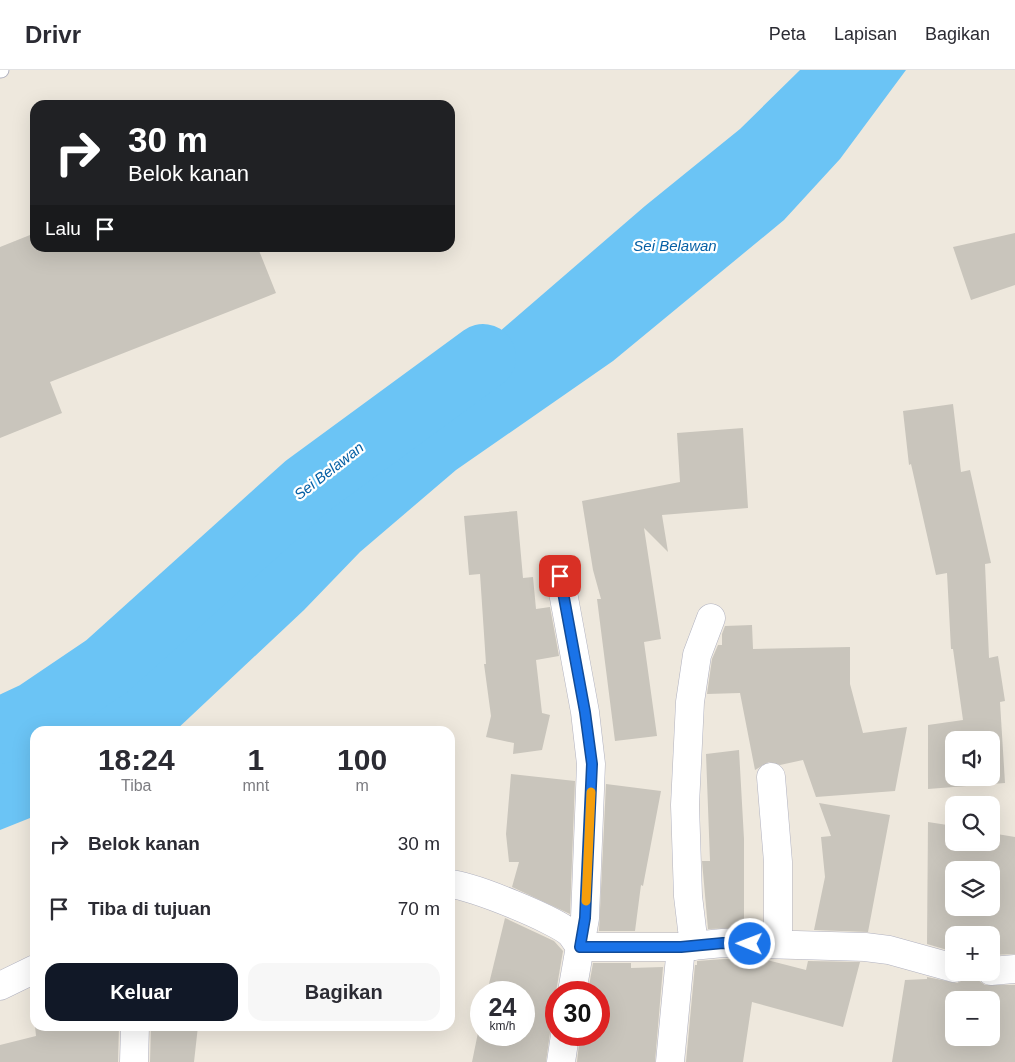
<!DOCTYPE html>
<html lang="id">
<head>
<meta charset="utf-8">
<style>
	:root { --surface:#fff; --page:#f7f7f7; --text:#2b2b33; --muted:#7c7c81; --line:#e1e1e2; --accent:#111827 }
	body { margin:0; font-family:Helvetica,sans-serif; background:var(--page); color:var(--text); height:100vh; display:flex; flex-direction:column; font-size:19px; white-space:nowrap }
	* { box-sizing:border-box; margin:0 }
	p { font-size:16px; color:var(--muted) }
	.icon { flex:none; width:28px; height:28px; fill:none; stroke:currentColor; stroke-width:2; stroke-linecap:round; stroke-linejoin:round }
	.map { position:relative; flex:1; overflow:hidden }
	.sheet { position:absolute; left:30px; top:656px; width:425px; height:305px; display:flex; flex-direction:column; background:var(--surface); border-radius:15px; box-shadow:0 5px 20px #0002 }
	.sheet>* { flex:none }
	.hud { position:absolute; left:30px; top:30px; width:425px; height:152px; border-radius:15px; box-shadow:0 5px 20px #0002; background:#202124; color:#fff; overflow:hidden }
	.fabs { position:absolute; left:945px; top:661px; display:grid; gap:10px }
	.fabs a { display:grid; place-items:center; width:55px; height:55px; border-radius:10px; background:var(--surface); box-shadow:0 5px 20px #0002; font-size:25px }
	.speed { position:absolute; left:470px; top:911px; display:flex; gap:10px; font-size:25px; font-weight:700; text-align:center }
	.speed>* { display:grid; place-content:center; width:65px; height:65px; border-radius:50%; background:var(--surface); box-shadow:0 5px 20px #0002; line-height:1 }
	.speed small { font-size:12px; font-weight:400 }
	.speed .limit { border:8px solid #d22; background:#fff; color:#111 }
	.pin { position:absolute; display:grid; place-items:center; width:42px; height:42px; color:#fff; margin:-21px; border-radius:10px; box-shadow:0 2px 8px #0006 }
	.me { position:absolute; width:55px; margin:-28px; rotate:271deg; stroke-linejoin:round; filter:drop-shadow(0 0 4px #0008) }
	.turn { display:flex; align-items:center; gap:18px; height:105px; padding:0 15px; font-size:22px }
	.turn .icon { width:65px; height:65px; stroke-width:2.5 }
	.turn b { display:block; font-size:35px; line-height:42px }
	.then { display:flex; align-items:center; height:48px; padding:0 15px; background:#0003; gap:10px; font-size:19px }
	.eta { display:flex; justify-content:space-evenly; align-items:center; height:85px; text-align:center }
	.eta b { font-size:30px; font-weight:600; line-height:35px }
	.action { display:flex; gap:10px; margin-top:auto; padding:10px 15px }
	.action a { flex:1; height:58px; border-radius:15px; background:var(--accent); color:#fff; font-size:20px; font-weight:600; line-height:58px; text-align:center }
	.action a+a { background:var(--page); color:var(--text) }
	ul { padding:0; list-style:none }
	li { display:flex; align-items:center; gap:15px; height:65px; padding:0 15px }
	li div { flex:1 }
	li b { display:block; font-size:19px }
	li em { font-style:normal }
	header { display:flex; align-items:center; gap:30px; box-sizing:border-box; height:70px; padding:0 25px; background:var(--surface); border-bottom:1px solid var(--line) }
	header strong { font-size:24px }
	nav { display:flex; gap:28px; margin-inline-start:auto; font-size:18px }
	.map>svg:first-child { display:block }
	.water { fill:#6bc4f5 }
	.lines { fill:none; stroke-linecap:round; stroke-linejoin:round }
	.river { stroke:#6bc4f5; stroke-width:66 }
	.building { fill:#c9c5bc; fill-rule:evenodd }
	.service-casing { stroke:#b1b2c0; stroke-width:17 }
	.minor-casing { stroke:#b1b2c0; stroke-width:29 }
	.service { stroke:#fff; stroke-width:15 }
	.minor { stroke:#fff; stroke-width:28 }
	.route-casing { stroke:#114b97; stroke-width:12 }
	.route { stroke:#1a73e8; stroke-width:9 }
	.slow { stroke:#f59e0b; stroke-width:9 }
	.labels { text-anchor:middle; stroke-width:4.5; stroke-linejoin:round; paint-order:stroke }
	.water-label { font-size:15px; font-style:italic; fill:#0660a5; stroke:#fff }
</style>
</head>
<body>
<header>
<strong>Drivr</strong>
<nav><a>Peta</a><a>Lapisan</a><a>Bagikan</a></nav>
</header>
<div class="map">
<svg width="1015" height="992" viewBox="0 0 1015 992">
	<rect width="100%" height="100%" fill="#eee8dd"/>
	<path class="water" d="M 800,0 L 906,0 L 840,89 L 784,150 L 613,291 L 456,400 L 360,482 L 304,540 L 175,661 L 35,661 L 35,746 L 0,760 L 0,658 L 54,629 L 237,488 L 645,136 L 740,59 Z"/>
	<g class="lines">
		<path class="river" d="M 0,661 L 36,644 L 107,596 L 307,416 L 483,287"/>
	</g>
	<path class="building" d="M 35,163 L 35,178 L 258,178 L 276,223 L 50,312 L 62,343 L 0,368 L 0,177 Z
		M 1015,163 L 1015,215 L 971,230 L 953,177 Z
		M 953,334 L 961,402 L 970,400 L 991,493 L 985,494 L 989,588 L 998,586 L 1005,631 L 1000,632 L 1005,713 L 928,719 L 928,655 L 963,650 L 953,579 L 951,579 L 947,503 L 936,505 L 911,394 L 909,395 L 903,341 ZM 954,670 L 991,670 L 991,708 L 954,708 Z
		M 743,358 L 748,438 L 662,445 L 668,482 L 644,458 L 661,569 L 644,572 L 657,666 L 615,671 L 597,529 L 601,529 L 593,500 L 582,431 L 680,412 L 677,363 Z
		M 517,441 L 523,508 L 533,507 L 536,539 L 550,537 L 559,586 L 536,590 L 542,643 L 550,645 L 542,680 L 513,684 L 514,673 L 486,667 L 491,646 L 484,594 L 486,594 L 480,504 L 469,505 L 464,446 Z
		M 752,555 L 753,579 L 850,577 L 850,614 L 863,663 L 907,657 L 895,721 L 816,727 L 803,690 L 780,695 L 769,692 L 755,700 L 740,623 L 707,624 L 712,589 L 718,575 L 722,575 L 722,564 L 725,556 Z
		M 739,680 L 744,769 L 744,858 L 708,859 L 702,791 L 710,791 L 706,684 Z
		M 511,704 L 575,711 L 570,844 L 512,817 L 519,792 L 509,792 L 506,764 Z
		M 606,714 L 661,721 L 643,816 L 641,815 L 635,861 L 599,861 Z
		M 819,733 L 890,745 L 868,862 L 814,860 L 825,807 L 821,767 L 831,766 Z
		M 928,752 L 954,756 L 954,772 L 991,772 L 991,763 L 1015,767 L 1015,884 L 991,885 L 991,865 L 954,865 L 954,882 L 927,874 ZM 954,800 L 991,800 L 991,838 L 954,838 Z
		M 505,848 L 554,871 L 563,881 L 556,922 L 556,953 L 550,963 L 546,992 L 472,992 L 481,948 L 481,965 L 524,965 L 524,922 L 487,922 Z
		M 724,889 L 767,890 L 806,900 L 808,891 L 860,892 L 843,957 L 752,932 L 743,992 L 686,992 L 695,895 L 697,895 L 697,891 Z
		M 593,893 L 631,893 L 631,898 L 663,897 L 655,992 L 577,992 L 580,965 L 599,965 L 599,922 L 588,922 Z
		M 969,902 L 976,902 L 978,910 L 985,915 L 1015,915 L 1015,992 L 892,992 L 905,910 L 927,909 L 927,907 L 957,913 L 965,909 ZM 954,930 L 991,930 L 991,968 L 954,968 Z
		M 35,956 L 119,956 L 118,992 L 0,992 L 0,975 L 36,966 Z
		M 151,956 L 198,956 L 194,992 L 150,992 Z"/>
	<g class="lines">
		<g class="service-casing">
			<path id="service" d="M 0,0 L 1,0"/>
		</g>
		<g class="minor-casing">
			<path id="minor" d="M 560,506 L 585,642 L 591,694 L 585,848 L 572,922
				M 771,707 L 778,792 L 778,874
				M 450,814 C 470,815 557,850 571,864 C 574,868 577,873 580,877
				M 694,876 L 688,826 L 685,735 L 690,632 L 697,585 L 711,548
				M 580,877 L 681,877
				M 991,901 L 1015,899
				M 0,916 L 35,899
				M 134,992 L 135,956
				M 561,992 L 565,965
				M 670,992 L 681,877 L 723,873 L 865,877 L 889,880 L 954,898"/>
		</g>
		<use href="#service" class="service"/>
		<use href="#minor" class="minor"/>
	</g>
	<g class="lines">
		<g class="route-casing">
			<path id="route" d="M 560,506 L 585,642 L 592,694 L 585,848 L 580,877 L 681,877 L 723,873 L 750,874"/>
		</g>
		<use href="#route" class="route"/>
		<path class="slow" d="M 586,831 L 591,722"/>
	</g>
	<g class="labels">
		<g class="water-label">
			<text x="675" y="181">Sei Belawan</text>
			<text transform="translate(329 401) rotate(-38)" y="5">Sei Belawan</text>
		</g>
	</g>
</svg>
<div class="fabs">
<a><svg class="icon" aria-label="sound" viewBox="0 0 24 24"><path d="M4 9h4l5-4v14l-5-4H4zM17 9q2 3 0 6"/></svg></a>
<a><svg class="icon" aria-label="search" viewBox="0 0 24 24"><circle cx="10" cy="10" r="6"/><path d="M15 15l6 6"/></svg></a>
<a><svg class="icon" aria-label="layers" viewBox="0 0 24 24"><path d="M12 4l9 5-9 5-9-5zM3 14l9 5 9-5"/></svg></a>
<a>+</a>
<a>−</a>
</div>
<div class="speed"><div>24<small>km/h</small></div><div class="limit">30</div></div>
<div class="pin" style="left:560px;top:506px;background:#d93025"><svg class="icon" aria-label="arrive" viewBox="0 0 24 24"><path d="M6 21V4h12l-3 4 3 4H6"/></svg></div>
<svg class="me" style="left:750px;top:874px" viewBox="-20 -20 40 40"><circle r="17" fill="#1a73e8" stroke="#fff" stroke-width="3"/><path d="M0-11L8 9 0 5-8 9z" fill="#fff"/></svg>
<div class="hud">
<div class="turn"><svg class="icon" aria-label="right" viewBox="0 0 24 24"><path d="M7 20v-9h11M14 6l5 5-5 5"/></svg><div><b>30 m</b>Belok kanan</div></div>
<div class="then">Lalu<svg class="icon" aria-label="arrive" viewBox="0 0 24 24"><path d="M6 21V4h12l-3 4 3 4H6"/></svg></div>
</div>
<section class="sheet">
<div class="eta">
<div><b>18:24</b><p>Tiba</p></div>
<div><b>1</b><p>mnt</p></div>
<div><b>100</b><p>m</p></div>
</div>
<ul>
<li><svg class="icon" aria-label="right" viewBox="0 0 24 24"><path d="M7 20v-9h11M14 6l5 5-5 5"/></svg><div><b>Belok kanan</b></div><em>30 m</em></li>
<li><svg class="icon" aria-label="arrive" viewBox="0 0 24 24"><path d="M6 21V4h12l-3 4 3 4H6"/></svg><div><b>Tiba di tujuan</b></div><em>70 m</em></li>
</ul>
<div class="action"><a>Keluar</a><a>Bagikan</a></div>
</section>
</div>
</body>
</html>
